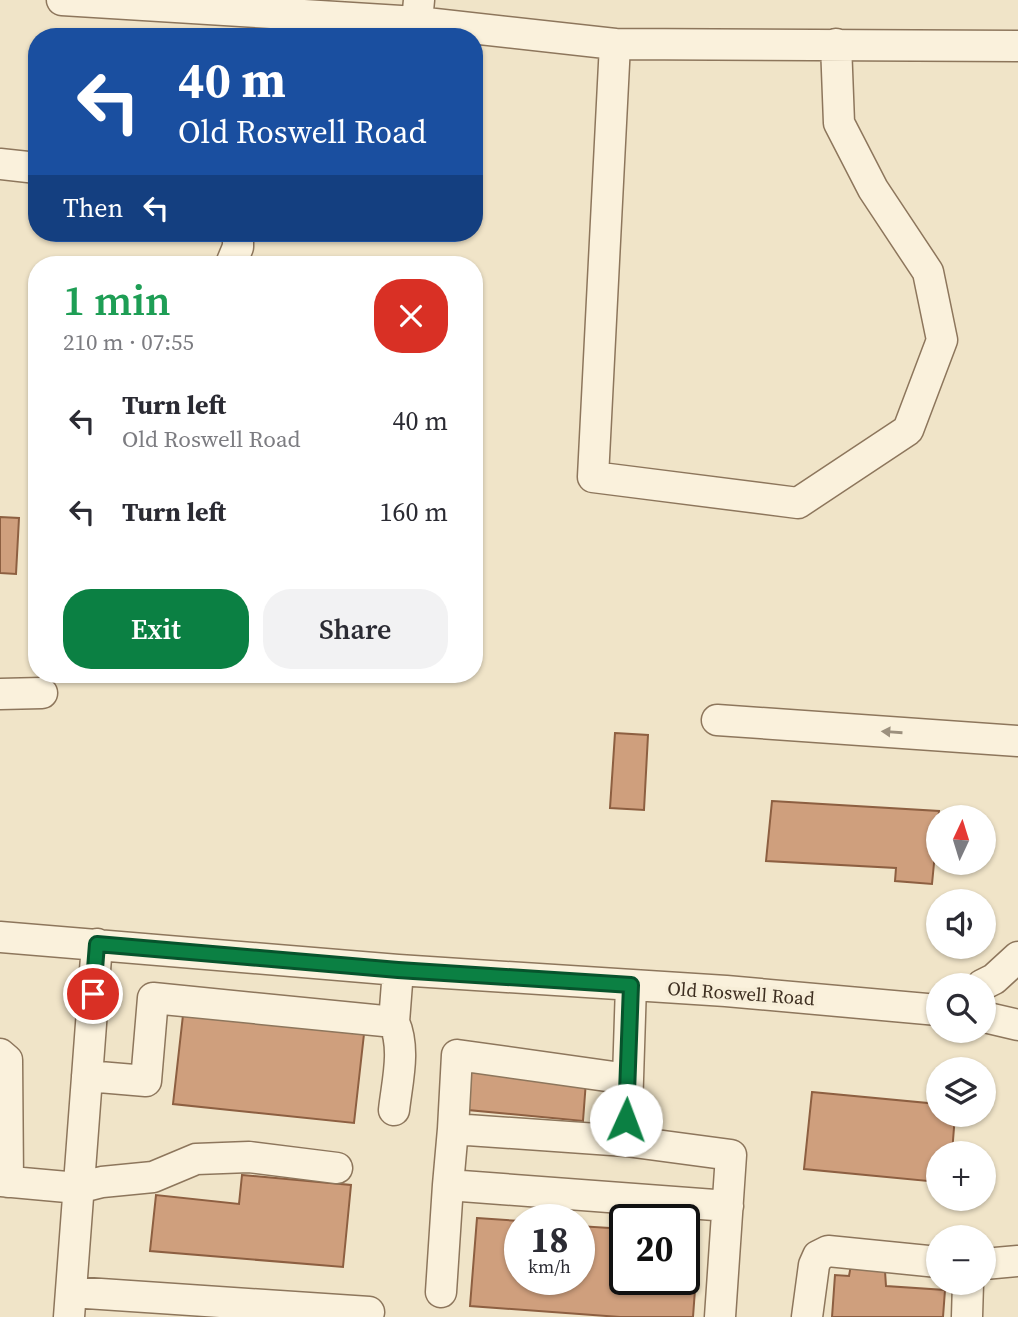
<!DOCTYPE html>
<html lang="en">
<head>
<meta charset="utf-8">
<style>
	:root { --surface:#fff; --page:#f2f2f3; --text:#2b2b33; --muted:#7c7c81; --accent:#0b8043 }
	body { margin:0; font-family:"Source Serif 4",serif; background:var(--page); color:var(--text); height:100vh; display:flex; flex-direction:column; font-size:26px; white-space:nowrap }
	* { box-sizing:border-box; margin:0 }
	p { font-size:23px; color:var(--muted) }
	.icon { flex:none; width:38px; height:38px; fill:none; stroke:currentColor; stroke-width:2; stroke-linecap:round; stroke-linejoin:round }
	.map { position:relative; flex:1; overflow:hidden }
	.side { position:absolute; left:28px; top:256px; width:455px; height:427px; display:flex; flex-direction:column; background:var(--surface); border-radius:28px; box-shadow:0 2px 5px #0004 }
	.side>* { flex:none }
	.top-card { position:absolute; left:28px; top:28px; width:455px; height:214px; border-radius:28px; box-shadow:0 2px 5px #0004; background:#1a4fa0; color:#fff; overflow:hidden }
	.needle { width:46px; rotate:4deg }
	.controls { position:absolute; left:926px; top:805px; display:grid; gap:14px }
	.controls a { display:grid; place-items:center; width:70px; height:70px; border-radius:50%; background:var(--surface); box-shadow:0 2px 5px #0004; font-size:35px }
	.speed { position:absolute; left:504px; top:1204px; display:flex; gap:14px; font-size:35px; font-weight:700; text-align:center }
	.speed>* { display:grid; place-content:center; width:91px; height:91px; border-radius:50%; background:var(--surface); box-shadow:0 2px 5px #0004; line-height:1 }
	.speed small { font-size:18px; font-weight:400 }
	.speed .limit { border:4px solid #111; border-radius:10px; background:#fff; color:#111 }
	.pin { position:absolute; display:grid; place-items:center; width:60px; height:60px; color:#fff; margin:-30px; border:4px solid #fff; border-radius:50%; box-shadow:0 2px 7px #0007 }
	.me { position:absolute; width:77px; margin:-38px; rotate:2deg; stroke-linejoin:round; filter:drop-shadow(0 0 5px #0008) }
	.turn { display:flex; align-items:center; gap:24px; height:147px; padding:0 35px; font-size:32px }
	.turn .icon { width:91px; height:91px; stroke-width:2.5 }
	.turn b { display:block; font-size:49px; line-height:60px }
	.then { display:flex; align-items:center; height:66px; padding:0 35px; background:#0003; gap:14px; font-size:26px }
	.round { display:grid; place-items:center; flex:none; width:74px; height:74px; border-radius:28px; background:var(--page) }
	.head { display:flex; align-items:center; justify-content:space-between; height:119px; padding:0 35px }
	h1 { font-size:42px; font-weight:600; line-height:52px; color:#1e9e55 }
	.action { display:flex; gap:14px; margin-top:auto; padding:14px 35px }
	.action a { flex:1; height:80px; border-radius:28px; background:var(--accent); color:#fff; font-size:28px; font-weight:600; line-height:80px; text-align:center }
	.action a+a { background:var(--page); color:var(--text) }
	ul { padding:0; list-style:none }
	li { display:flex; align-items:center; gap:21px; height:91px; padding:0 35px }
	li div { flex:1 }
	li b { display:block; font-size:26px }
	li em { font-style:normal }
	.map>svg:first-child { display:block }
	.building { fill:#cf9f7d; stroke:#8d5f41; stroke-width:2 }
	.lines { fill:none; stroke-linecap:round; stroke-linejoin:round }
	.minor-casing { stroke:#8d765c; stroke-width:33 }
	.minor { stroke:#faf1dc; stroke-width:30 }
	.oneway { fill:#9c907e }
	.route-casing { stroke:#07532c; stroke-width:18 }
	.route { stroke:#0b8043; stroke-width:12 }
	.labels { text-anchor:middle; stroke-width:7; stroke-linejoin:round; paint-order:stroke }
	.street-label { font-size:19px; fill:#3d2e20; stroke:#f7eed8 }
</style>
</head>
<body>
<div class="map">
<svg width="1018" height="1317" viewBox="0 0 1018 1317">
	<rect width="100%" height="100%" fill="#f0e4c8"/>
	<path class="building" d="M 0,517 L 19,518 L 16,574 L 0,573 Z
		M 615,733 L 648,735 L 644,810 L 610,808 Z
		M 772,801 L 939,811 L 932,884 L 895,881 L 896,868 L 766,861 Z
		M 183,1015 L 364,1034 L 354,1123 L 173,1104 Z
		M 471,1071 L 586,1081 L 583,1121 L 468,1110 Z
		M 812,1092 L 938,1104 L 938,1115 L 955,1115 L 952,1153 L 938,1153 L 938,1182 L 804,1169 Z
		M 242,1175 L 351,1185 L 343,1267 L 150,1251 L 156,1195 L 239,1204 Z
		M 477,1218 L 520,1221 L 520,1279 L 579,1279 L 579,1226 L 625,1229 L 625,1279 L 684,1279 L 684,1233 L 699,1235 L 693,1317 L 620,1317 L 470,1306 Z
		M 851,1265 L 885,1271 L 886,1286 L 945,1290 L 943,1317 L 832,1317 L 835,1275 L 849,1276 Z"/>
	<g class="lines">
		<g class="minor-casing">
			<path id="minor" d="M 62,0 L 417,22
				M 419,0 L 417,22 L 615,44 L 593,477 L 798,503 L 908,430 L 942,340 L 928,272 L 873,189 L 839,123 L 836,44
				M 615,44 L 1018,46
				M 0,164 L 37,168
				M 231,264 L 238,247 L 238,233
				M 0,694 L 42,693
				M 717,720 L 1018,741
				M 0,937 L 398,970 L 726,991 L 938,1010
				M 631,985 L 626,1141 L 731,1155 L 720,1317
				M 982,985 L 994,979 L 1018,957
				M 984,1017 L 1018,1025
				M 0,1054 L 7,1060 L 8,1182
				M 87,1076 L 146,1081 L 153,998 L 394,1022 L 398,970
				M 394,1110 C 397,1082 406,1049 394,1022
				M 453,1129 L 457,1055 L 628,1079
				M 626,1141 L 453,1129 L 448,1185 L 728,1206
				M 0,1181 L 78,1188 L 102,1182 L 153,1177 L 196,1159 L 249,1157 L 337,1168
				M 984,1264 L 1018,1261
				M 71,1292 L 369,1312
				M 441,1292 L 448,1185
				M 69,1317 L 97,944
				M 807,1317 L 814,1265 L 818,1256 L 828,1251 L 938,1262
				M 967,1317 L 968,1283"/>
		</g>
		<use href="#minor" class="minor"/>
	</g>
	<defs><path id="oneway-solid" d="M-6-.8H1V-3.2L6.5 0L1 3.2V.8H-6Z" transform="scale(1.75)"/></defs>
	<use class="oneway" href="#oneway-solid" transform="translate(892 732) rotate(-176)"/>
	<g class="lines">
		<g class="route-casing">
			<path id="route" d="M 93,994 L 97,944 L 398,970 L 631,985 L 626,1120"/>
		</g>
		<use href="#route" class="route"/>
	</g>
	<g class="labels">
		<g class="street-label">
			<text transform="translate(741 993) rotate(4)" y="7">Old Roswell Road</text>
		</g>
	</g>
</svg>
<div class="controls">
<a><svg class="needle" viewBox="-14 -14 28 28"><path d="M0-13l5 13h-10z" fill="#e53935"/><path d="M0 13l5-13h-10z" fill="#7c7c81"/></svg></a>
<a><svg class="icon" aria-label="sound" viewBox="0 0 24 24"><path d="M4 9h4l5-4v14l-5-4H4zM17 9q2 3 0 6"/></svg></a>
<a><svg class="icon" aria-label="search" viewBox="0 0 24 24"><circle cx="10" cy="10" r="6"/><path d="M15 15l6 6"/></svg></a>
<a><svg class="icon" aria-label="layers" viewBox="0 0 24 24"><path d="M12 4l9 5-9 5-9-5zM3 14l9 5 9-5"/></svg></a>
<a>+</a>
<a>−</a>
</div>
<div class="speed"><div>18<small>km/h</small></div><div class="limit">20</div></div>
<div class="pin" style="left:93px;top:994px;background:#d93025"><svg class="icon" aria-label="arrive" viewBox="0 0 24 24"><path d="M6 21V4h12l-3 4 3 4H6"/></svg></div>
<svg class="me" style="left:626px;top:1120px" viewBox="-20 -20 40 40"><circle r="19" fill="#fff"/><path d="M0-13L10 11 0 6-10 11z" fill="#0b8043"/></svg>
<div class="top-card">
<div class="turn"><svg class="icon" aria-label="left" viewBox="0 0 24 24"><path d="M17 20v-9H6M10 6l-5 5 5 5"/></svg><div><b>40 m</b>Old Roswell Road</div></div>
<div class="then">Then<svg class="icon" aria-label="left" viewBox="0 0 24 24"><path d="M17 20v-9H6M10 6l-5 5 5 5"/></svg></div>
</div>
<section class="side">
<div class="head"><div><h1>1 min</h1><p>210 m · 07:55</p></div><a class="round" style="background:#d93025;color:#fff"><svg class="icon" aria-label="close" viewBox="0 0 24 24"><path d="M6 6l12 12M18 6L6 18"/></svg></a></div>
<ul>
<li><svg class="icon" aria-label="left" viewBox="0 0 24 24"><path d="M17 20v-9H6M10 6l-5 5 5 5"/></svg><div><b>Turn left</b><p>Old Roswell Road</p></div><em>40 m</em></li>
<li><svg class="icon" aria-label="left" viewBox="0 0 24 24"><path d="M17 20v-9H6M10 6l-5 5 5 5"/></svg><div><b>Turn left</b></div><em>160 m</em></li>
</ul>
<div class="action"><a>Exit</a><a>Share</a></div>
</section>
</div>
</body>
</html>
